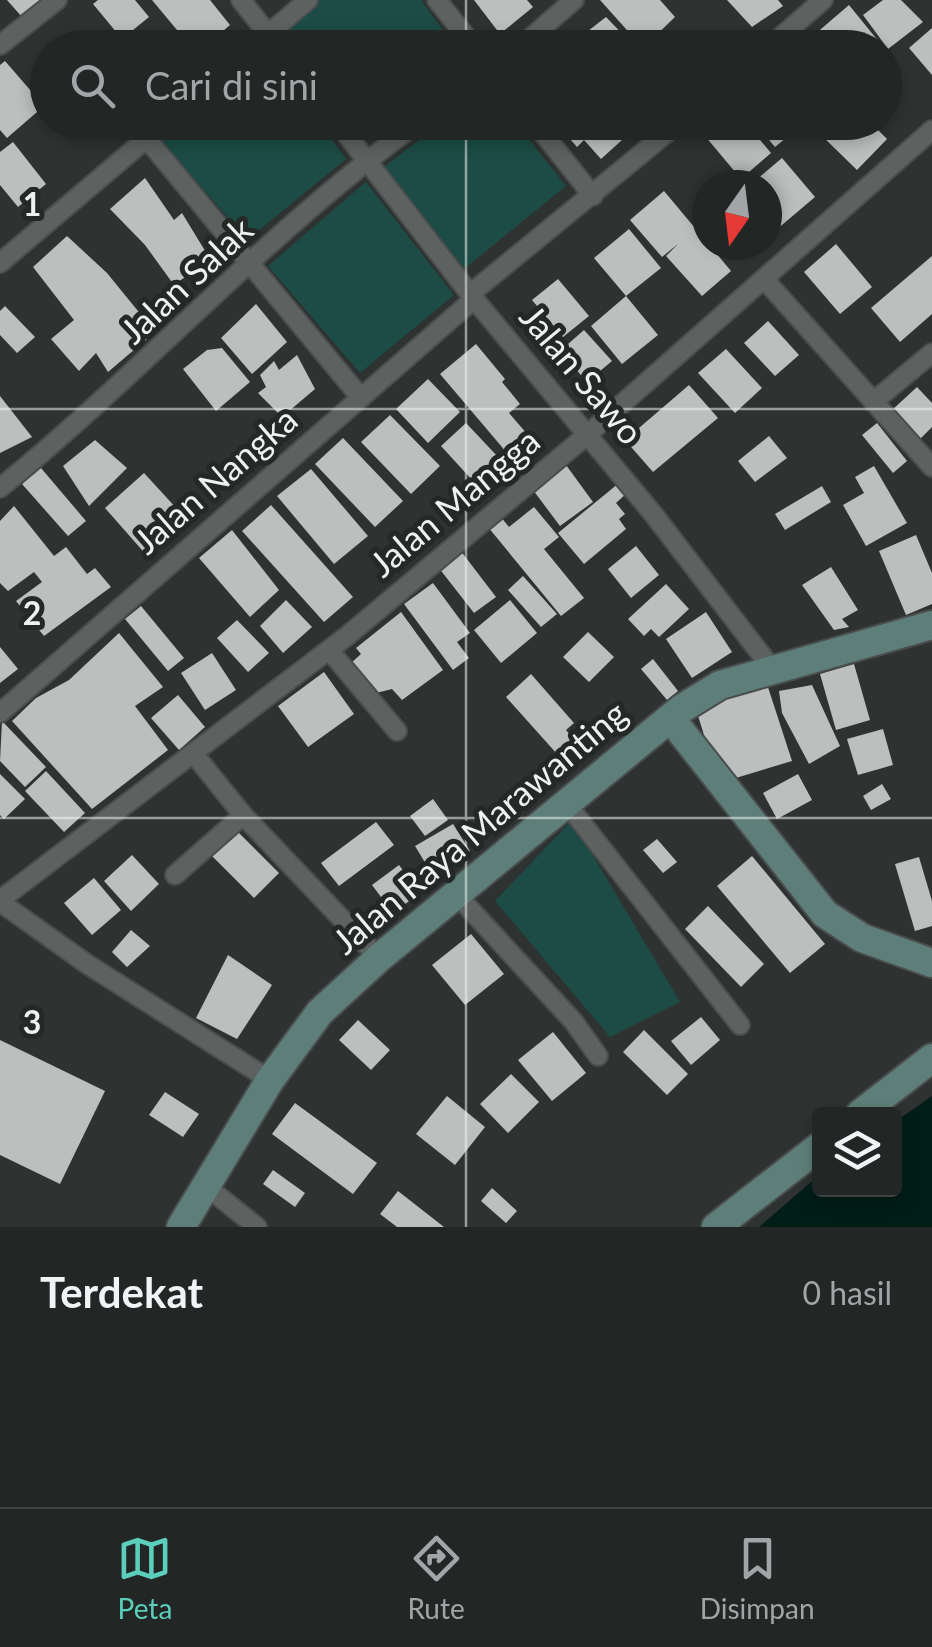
<!DOCTYPE html>
<html lang="id">
<style>
:root{--surface:#222625;--page:#2a2e2d;--text:#f1f3f6;--muted:#a2a5a7;--line:#3f4342;--accent:#5bcebc}
body{margin:0;font-family:Lato,sans-serif;background:var(--page);color:var(--text)}
.controls{position:absolute;right:30px;bottom:30px;display:grid;overflow:hidden;border-radius:10px;box-shadow:0 5px 15px #0003}
.controls button{width:90px;height:90px;display:grid;place-items:center;padding:0;border:0;border-bottom:2px solid var(--line);background:var(--surface);color:var(--text);font:50px sans-serif}
.compass{position:absolute;left:692px;top:170px;width:90px;height:90px;border-radius:50%;background:var(--surface);box-shadow:0 5px 15px #0003;rotate:194deg}
.list{margin:0;padding:0;list-style:none}
h2{display:flex;justify-content:space-between;align-items:center;height:130px;margin:0;padding:0 40px;font-size:42px}
h2 small{font-size:32px;font-weight:400;color:var(--muted)}
.icon{flex:none;width:55px;height:55px;fill:none;stroke:currentColor;stroke-width:2;stroke-linecap:round;stroke-linejoin:round}
.map{position:relative;flex:none;width:932px;height:1227px;overflow:hidden}
.search{position:absolute;background:var(--surface);box-shadow:0 5px 15px #0003;left:30px;right:30px;top:30px;height:110px;display:flex;align-items:center;gap:25px;box-sizing:border-box;padding:0 35px;border-radius:55px;color:var(--muted);font-size:38px}
.sheet{height:280px;background:var(--surface)}
nav{display:flex;justify-content:space-around;align-items:center;box-sizing:border-box;height:140px;border-top:2px solid var(--line);background:var(--surface);font-size:28px;color:var(--muted)}
nav a{display:grid;justify-items:center;gap:5px}
nav .on{color:var(--accent)}
.map>svg:first-child{display:block}
.green{fill:#1c4c45}
.water{fill:#001d18}
.building{fill:#bbc0bf}
.lines{fill:none;stroke-linecap:round;stroke-linejoin:round}
.street-casing{stroke:#4a4d4d;stroke-width:22}
.secondary-casing{stroke:#4a4d4d;stroke-width:32}
.street{stroke:#5d6160;stroke-width:18}
.secondary{stroke:#5e7f79;stroke-width:28}
.grid{fill:none;stroke:#eff2f1;stroke-width:2.5;stroke-opacity:0.55}
.labels{text-anchor:middle;stroke-width:10;stroke-linejoin:round;paint-order:stroke}
.street-label{font-size:35px;fill:#eff2f1;stroke:#242827}
.grid-label{font-size:32px;text-anchor:middle;font-weight:bold;fill:#eff2f1;stroke:#242827;stroke-width:10;stroke-linejoin:round;paint-order:stroke}
</style>
<div class="map">
<svg width="932" height="1227" viewBox="0 0 932 1227">
<rect width="100%" height="100%" fill="#2e3231"/>
<!-- green -->
<path class="green" d="M319 0H421L455 47H291L279 33Z
M442 122 516 123 566 186 464 269 384 167Z
M178 123H319L346 159 247 240 160 139Z
M366 182 454 295 360 373 268 266Z
M572 820 680 1002 610 1037 495 901Z"/>
<!-- water -->
<path class="water" d="M932 1096V1227H759L819 1175 820 1190H894L895 1122Z"/>
<!-- building -->
<path class="building" d="M7 0H40L22 17Z
M98 0H135L149 17 122 39 93 4Z
M152 0H210L230 25 203 48H192Z
M474 0H527L533 7 500 34Z
M600 0H660L675 17 643 48Z
M727 0H778L783 6 752 27Z
M883 0H901L923 22 888 49 863 15Z
M849 5 884 48H825L814 35Z
M606 17 636 48H599L588 31Z
M932 28V75L909 48Z
M5 61 44 106 7 138 0 130V65Z
M555 122H624L632 131 601 159 584 140 577 147Z
M708 122H745L771 153 741 179 700 130Z
M754 122H805L775 147Z
M825 122H870L887 139 857 170 817 131Z
M13 142 46 184 18 207 0 185V152Z
M782 158 815 197 776 230 767 220V185H750Z
M145 178 174 220 182 213 210 259 174 285 145 245 110 209Z
M664 191 731 271 702 296 666 256 678 244 662 257 630 220Z
M629 229 661 268 626 296 594 258Z
M67 236 107 273 155 332 108 372 96 353 79 371 51 339 74 320 33 267Z
M836 244 872 287 840 314 804 272Z
M932 256V314L900 342 871 308Z
M558 279 589 316 563 337 532 300Z
M626 296 658 335 622 364 591 326Z
M256 304 287 342 252 374 221 338Z
M5 306 35 337 17 353 0 335V311Z
M768 321 799 355 775 376 744 343Z
M584 330 612 361 587 382 560 351Z
M476 344 505 379 502 382 520 404 509 413 534 442 513 460 440 374Z
M222 348 250 382 216 411 183 369 207 350Z
M726 349 762 388 735 413 698 373Z
M297 355 315 389 282 417 258 393 266 387 260 375 274 361 279 370Z
M428 379 460 412 428 443 396 409Z
M689 385 718 418 653 472 625 440Z
M917 387 932 403V427L919 440 891 411Z
M0 396 32 437 0 453Z
M390 415 440 466 411 494 361 442Z
M466 423 499 458 473 481 441 446Z
M877 423 907 461 893 473 862 435Z
M769 436 787 458 755 482 738 461Z
M343 438 403 501 375 527 315 464Z
M95 440 127 468 89 506 63 466Z
M566 465 593 502 560 526 533 490Z
M874 466 907 523 866 546 843 505 864 493 855 477Z
M41 468 86 521 68 536 22 484Z
M311 469 368 536 334 564 277 496Z
M144 473 189 522 149 558 105 508Z
M619 483 627 493 616 503 625 514 619 519 626 529 584 564 558 533Z
M822 486 831 502 785 530 775 514Z
M271 505 353 597 324 622 242 531Z
M14 506 54 556 66 547 87 574 95 568 111 587 44 636 16 601 42 582 34 572 8 591 0 583V521Z
M534 507 559 537 544 549 584 598 561 616 488 527 500 516 509 527Z
M232 530 279 590 250 617 199 558Z
M916 535 932 573V604L906 615 879 551Z
M457 546 496 597 474 613 435 563Z
M636 546 659 575 631 598 608 569Z
M831 567 858 610 842 619 849 627 834 630 802 585Z
M523 576 557 614 541 627 508 590Z
M433 583 470 633 457 642 469 658 453 670 404 604Z
M666 584 689 609 659 637 651 629 644 636 628 619Z
M286 600 312 627 283 653 260 626Z
M510 600 537 633 501 663 474 630Z
M141 606 184 658 168 671 125 619Z
M401 612 443 670 402 700 392 689 372 694 350 664 361 654 356 648Z
M706 612 732 652 692 678 666 639Z
M237 620 269 653 248 672 217 638Z
M588 632 614 657 589 682 563 657Z
M119 633 163 687 135 706 168 750 92 809 12 721 36 698 69 680Z
M0 647 18 669 0 683Z
M212 653 236 690 205 710 181 673Z
M653 659 678 691 667 700 641 669Z
M854 664 870 720 836 730 820 674Z
M324 672 354 714 308 747 278 706Z
M531 674 574 723 566 730 582 749 566 764 506 697Z
M766 681 792 761 719 783 694 703Z
M812 685 840 746 809 764 782 713 779 691Z
M178 695 205 727 179 750 151 718Z
M2 721 46 767 25 787 0 761Z
M883 729 893 765 858 775 847 739Z
M46 771 85 813 64 832 25 791Z
M0 774 25 799 4 819 0 815Z
M798 774 812 800 777 819 763 793Z
M882 784 891 799 871 810 863 796Z
M433 799 448 820 425 836 410 816Z
M376 822 394 845 339 886 321 863Z
M453 824 470 851 432 874 415 846Z
M232 826 279 873 254 898 207 851Z
M657 839 677 862 663 873 643 850Z
M132 855 159 884 131 911 104 881Z
M752 856 825 944 790 973 717 886Z
M919 857 932 901V926L915 931 895 864Z
M399 865 420 893 393 913 372 885Z
M94 878 121 910 92 935 64 903Z
M708 906 764 964 741 987 685 929Z
M131 930 150 946 127 967 112 952Z
M471 934 504 974 465 1005 432 965Z
M228 955 272 985 237 1039 196 1018Z
M701 1017 720 1040 691 1065 671 1041Z
M358 1020 390 1050 371 1070 339 1040Z
M644 1030 688 1074 667 1095 623 1052Z
M553 1032 586 1073 552 1101 518 1060Z
M0 1040 105 1091 60 1184 0 1155Z
M511 1074 539 1102 508 1133 480 1104Z
M165 1092 199 1114 183 1137 149 1115Z
M447 1096 485 1127 455 1165 416 1134Z
M295 1103 377 1163 353 1194 272 1134Z
M273 1170 305 1193 295 1207 263 1184Z
M492 1188 517 1211 506 1223 481 1201Z
M398 1191 444 1227H397L380 1214Z"/>
<g class="lines">
<defs>
<path id="street" d="M241 0 279 48
M437 0 475 48
M0 45 57 0
M252 48 308 0
M519 48 574 0
M768 48 823 0
M337 122 470 294 654 515 773 670
M534 122 593 196
M147 139 361 398
M0 263 166 122
M765 280 932 467
M470 294 680 122
M873 402 932 353
M0 488C144 371 269 230 419 122
M329 650 397 731
M0 713 474 299
M193 753 243 815 379 958
M567 804 740 1025
M175 875 243 815
M456 894 574 1022 598 1056
M0 900 347 636 588 434 932 130
M0 902 87 964 270 1080
M207 1187 257 1227"/>
<path id="secondary" d="M671 719 825 914 862 938 932 963
M860 1114 932 1058
M181 1227 270 1080 320 1012 379 958 681 709 720 685 932 625
M716 1227 820 1146"/>
</defs>
<!-- street casing -->
<use href="#street" class="street-casing"/>
<!-- secondary casing -->
<use href="#secondary" class="secondary-casing"/>
<!-- street -->
<use href="#street" class="street"/>
<!-- secondary -->
<use href="#secondary" class="secondary"/>
</g>
<!-- grid -->
<path class="grid" d="M466 0V48M466 122V1227M0 409H932M0 818H932"/>
<g class="labels">
<!-- street labels -->
<g class="street-label">
<text transform="translate(187 281) rotate(-43)" y="12">Jalan Salak</text>
<text transform="translate(581 375) rotate(50)" y="12">Jalan Sawo</text>
<text transform="translate(216 481) rotate(-41)" y="12">Jalan Nangka</text>
<text transform="translate(455 503) rotate(-40)" y="12">Jalan Mangga</text>
<text transform="translate(480 828) rotate(-40)" y="12">Jalan Raya Marawanting</text>
</g>
</g>
<g class="grid-label">
<text x="32" y="216">1</text>
<text x="32" y="625">2</text>
<text x="32" y="1034">3</text>
</g>
</svg>
<div class="controls">
<button><svg class="icon" aria-label="layers" viewBox="0 0 24 24"><path d="M12 4l9 5-9 5-9-5zM3 14l9 5 9-5"/></svg></button>
</div>
<svg class="compass" viewBox="-18 -18 36 36"><path d="M0-13l5 13h-10z" fill="#e53935"/><path d="M0 13l5-13h-10z" fill="#a2a5a7"/></svg>
<div class="search"><svg class="icon" aria-label="search" viewBox="0 0 24 24"><circle cx="10" cy="10" r="6"/><path d="M15 15l6 6"/></svg>Cari di sini</div>
</div>
<section class="sheet">
<h2>Terdekat<small>0 hasil</small></h2>
<ul class="list">
</ul>
</section>
<nav>
<a class="on"><svg class="icon" aria-label="map" viewBox="0 0 24 24"><path d="M3 6l6-2 6 2 6-2v14l-6 2-6-2-6 2zM9 4v14M15 6v14"/></svg>Peta</a>
<a><svg class="icon" aria-label="directions" viewBox="0 0 24 24"><path d="M12 3l9 9-9 9-9-9zM9 14v-3h6M13 9l2 2-2 2"/></svg>Rute</a>
<a><svg class="icon" aria-label="saved" viewBox="0 0 24 24"><path d="M7 4h10v16l-5-4-5 4z"/></svg>Disimpan</a>
</nav>
